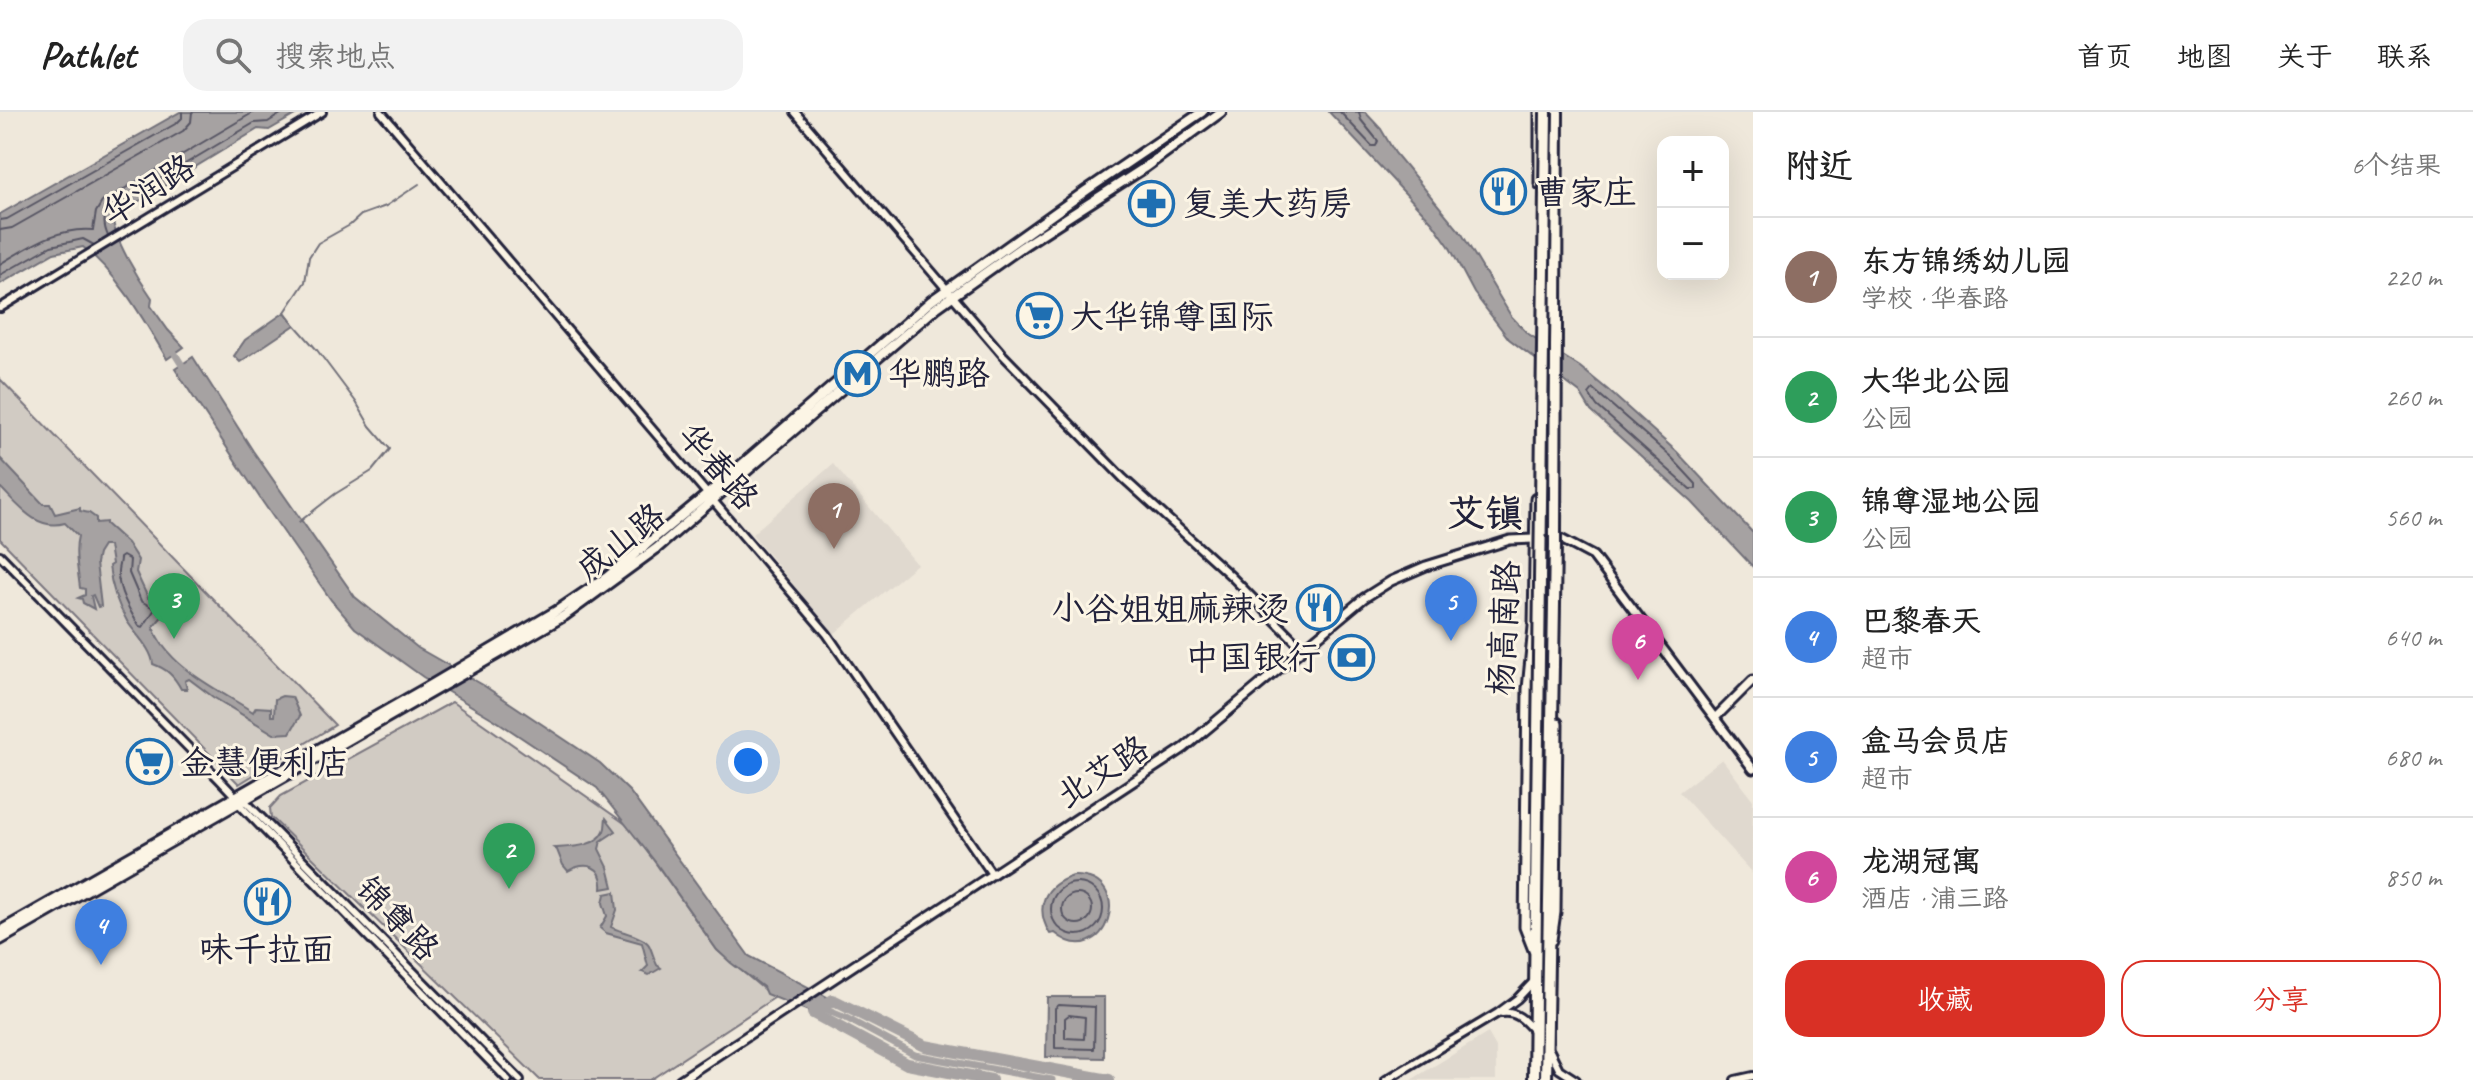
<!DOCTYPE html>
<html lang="zh">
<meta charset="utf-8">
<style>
:root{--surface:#fff;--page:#f2f2f2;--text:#222;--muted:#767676;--line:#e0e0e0;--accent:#d93025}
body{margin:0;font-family:Caveat,"LXGW WenKai TC",sans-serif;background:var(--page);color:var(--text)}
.controls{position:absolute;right:24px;top:24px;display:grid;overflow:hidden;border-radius:16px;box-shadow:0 8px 32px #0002}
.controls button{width:72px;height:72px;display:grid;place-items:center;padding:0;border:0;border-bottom:2px solid var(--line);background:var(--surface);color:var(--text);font:40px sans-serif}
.you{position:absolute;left:748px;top:650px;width:28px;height:28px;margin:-20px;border:6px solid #fff;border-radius:50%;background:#1a73e8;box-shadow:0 0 0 12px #1a73e833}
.badge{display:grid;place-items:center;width:52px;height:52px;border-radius:50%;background:var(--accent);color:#fff;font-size:26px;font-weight:700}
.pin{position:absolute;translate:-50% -66px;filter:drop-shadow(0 2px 4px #0008)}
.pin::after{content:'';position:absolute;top:42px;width:28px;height:24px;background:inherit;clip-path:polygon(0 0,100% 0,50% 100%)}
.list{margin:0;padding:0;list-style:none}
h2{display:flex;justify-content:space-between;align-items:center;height:104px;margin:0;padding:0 32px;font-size:34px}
h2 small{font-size:26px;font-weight:400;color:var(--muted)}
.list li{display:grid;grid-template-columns:52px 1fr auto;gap:24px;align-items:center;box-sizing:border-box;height:120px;padding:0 32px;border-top:2px solid var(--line)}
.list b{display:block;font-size:30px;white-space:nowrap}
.list p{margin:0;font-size:26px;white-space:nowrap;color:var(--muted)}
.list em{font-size:26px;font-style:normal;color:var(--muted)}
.actions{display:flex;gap:16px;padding:24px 32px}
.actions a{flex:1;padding:18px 0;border:2px solid var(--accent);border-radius:24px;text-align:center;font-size:28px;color:var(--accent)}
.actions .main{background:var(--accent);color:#fff}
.icon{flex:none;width:44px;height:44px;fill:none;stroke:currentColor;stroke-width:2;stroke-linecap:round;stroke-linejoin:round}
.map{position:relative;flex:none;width:1753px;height:968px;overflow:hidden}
header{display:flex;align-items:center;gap:48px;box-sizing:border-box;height:112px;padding:0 40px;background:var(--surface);border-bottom:2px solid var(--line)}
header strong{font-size:38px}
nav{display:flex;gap:44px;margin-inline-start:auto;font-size:28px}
.search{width:560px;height:72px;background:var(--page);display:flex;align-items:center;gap:20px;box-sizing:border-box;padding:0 28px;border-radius:24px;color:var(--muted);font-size:30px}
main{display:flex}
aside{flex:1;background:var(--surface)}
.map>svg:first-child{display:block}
.built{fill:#e0d9cf}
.green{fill:#d1cbc3;stroke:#7a767f;stroke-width:2}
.water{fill:#a6a2a2;stroke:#716f79;stroke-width:2}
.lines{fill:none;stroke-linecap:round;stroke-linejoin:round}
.shore{stroke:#575564;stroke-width:2}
.stream{stroke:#716f79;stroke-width:2}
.canal{stroke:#a6a2a2;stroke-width:7}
.river{stroke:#a6a2a2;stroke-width:12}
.minor-casing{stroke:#22223b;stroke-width:12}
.tertiary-casing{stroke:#22223b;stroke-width:13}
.secondary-casing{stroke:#22223b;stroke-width:14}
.primary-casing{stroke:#22223b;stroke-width:15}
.trunk-casing{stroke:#22223b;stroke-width:16}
.minor{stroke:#fcf5e5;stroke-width:6}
.tertiary{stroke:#fcf5e5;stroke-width:7}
.secondary{stroke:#fcf5e5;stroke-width:8}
.primary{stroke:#fcf5e5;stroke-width:9}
.trunk{stroke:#fcf5e5;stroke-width:10}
.trunk-bridge-casing{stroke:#22223b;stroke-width:16;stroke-linecap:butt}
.trunk-bridge{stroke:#fcf5e5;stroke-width:10}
.labels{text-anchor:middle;stroke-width:6;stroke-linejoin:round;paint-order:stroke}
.street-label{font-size:34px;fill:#22223b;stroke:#fcf5e5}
.poi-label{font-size:34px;fill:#22223b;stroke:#fcf5e5;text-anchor:start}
.quarter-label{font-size:38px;font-weight:bold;fill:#22223b;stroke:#fcf5e5}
</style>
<header>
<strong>Pathlet</strong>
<div class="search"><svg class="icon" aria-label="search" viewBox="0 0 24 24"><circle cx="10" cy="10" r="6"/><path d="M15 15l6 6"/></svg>搜索地点</div>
<nav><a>首页</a><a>地图</a><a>关于</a><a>联系</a></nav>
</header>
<main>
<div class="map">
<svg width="1753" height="968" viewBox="0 0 1753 968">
<rect width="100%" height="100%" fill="#efe8db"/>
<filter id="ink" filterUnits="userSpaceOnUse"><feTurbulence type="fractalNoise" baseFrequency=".0125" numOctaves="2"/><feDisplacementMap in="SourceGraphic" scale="16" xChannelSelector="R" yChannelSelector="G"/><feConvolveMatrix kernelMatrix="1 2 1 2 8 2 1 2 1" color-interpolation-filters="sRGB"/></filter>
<g filter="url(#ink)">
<!-- built -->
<path class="built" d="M833 352 917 452 834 522 752 422Z
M1722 647 1753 688 1752 761 1679 680Z
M1488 921 1496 935V968H1411Z"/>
<!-- green -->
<path class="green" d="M0 267 335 613 239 672 0 427Z
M452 590 630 715 717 838 774 886 650 968H540L271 705 270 696 281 684Z"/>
<!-- water -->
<path class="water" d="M180 0H300L269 18 258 17 113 105C112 125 140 169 152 186L151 194 168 218 184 235 167 247C144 208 119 163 83 135L54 141 0 172V102Z
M1329 0H1365L1381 17 1395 41 1462 122 1511 204 1527 221 1580 255 1608 278 1677 340 1753 421V455L1692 390 1591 299 1580 281 1509 227 1474 181 1449 134 1432 110Z
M285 200 295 213 240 250 234 244 245 228Z
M193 245 253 339 355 485 418 536 483 573 600 651 630 680 749 844 833 888 813 901 766 882 763 875 731 851 717 838 656 751 597 676 495 608 423 565 355 516 331 488 262 389 175 257Z
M0 346 43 392H50L55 402 80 396V399L89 401 96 406V411L106 410V412L127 431 138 448 136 460 148 486H158V481L161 482 167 493V499L153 515C168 556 218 577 253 600L256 595 271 596V604H274L275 587 282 584 292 585 300 604 290 621 274 622 213 585 189 567 185 569 187 577H181C174 564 167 557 153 552 152 537 135 522 127 509 117 492 111 473 109 454L112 452 109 434H103L98 442 96 451 101 494 98 495 93 483 91 484 94 497 83 491 82 487 78 486 85 483V477L80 476C78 459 74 439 78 424L65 411C36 419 19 394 0 375Z
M606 706 616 719 601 729 599 737 608 755 613 775 602 777C604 753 586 749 568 759L563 753 557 738 554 736C568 735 597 736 604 719 606 715 605 710 606 706Z
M1073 764C1139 762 1106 863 1055 821L1050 822C1034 795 1044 773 1073 764Z
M615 780 617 798 611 815C620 820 644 824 649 833 652 839 654 847 657 853L661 856 649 863 642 860 648 854 642 831 606 821 600 816 607 804 603 791 605 782Z
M1047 885H1104V946L1046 945Z"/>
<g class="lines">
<!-- shore -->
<path class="shore" d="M1340 0 1372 34H1376L1378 29 1361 8 1359 0
M0 108 7 107 177 11 182 6V0
M0 118 12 116 183 19 191 10 192 0
M108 124C104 115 102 105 109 97L254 11 268 10 284 0
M0 152C30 134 57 115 93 118L96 100 102 90 254 0
M0 163 51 134 83 127 94 133
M1593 277 1671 345 1696 372V377H1690L1597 294 1589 282Z
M123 444 130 448 129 461 141 489 155 497 143 515 139 514C130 499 117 477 118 459 118 455 120 451 120 446Z
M1051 797a26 26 0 1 1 52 0a26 26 0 1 1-52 0Z
M1062 797a15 15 0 1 1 30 0a15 15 0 1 1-30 0Z
M1059 893 1095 895 1094 937 1055 936V896Z
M1069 903 1085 905 1084 927 1065 926V906Z"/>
<!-- stream -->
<path class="stream" d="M291 208 285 200 305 170 309 145 318 131 350 113 361 103 386 94 419 72
M295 213 317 238 356 290 370 314 390 337 372 359 335 382 299 410"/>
<!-- canal -->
<path class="canal" d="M170 234 185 258
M812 892 848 907 915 943 1052 968"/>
<!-- river -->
<path class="river" d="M991 968 907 952 813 901 833 888 925 934 1109 968"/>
<defs>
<path id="minor" d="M381 0 827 522 992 762
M795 0 1003 243 1123 366 1231 464 1303 537
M0 196 322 0
M0 443 219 667 236 685 239 692 508 968
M243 687 520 968
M1502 901C1517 899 1525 909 1534 919
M1550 939 1559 957 1576 968
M1386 968 1498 901 1517 887 1535 868
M1735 968 1753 964"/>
<path id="tertiary" d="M1715 606 1753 568
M680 968 1184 636 1364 486 1391 469 1426 454 1510 428 1559 426 1593 444 1753 657"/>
<path id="secondary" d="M0 819 431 573 558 498 607 465 709 381 931 189 1087 78 1202 0
M0 828 564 504 657 436 937 195 1023 134 1144 56 1221 0"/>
<path id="primary" d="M1540 72V0
M1551 828 1555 800 1557 611
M1534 838 1525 815 1528 577 1534 515 1536 387"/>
<path id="trunk" d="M1555 420 1557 0
M1534 968 1537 701
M1546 968 1555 433"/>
</defs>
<!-- minor casing -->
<use href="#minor" class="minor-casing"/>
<!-- tertiary casing -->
<use href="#tertiary" class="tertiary-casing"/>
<!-- secondary casing -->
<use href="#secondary" class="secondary-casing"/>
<!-- primary casing -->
<use href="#primary" class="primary-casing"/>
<!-- trunk casing -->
<use href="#trunk" class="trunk-casing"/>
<!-- minor -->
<use href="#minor" class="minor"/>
<!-- tertiary -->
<use href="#tertiary" class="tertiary"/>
<!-- secondary -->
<use href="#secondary" class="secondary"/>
<!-- primary -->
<use href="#primary" class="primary"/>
<!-- trunk -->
<use href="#trunk" class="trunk"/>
<defs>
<path id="trunk-bridge" d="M1555 433V420
M1537 701 1546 0"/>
</defs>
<!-- trunk-bridge casing -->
<use href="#trunk-bridge" class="trunk-bridge-casing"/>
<!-- trunk-bridge -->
<use href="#trunk-bridge" class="trunk-bridge"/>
</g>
</g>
<!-- icons -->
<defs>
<symbol id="restaurant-ring" viewBox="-11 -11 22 22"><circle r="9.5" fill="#fcf5e5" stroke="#1f6fb2" stroke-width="1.5"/><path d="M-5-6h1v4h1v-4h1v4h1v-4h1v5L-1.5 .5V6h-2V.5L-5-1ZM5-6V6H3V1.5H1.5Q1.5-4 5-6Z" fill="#1f6fb2"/></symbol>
<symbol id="pharmacy-ring" viewBox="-11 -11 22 22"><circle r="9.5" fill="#fcf5e5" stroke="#1f6fb2" stroke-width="1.5"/><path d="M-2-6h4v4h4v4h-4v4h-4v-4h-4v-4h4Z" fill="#1f6fb2"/></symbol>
<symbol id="supermarket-ring" viewBox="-11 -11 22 22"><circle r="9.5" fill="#fcf5e5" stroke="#1f6fb2" stroke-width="1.5"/><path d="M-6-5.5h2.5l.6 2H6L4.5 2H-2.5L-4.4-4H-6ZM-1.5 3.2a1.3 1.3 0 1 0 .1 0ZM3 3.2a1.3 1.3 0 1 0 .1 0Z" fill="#1f6fb2"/></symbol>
<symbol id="metro-ring" viewBox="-11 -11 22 22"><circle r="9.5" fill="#fcf5e5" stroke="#1f6fb2" stroke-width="1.5"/><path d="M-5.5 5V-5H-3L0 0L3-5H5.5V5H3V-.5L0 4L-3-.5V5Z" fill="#1f6fb2"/></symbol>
<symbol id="bank-ring" viewBox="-11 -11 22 22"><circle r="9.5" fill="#fcf5e5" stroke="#1f6fb2" stroke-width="1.5"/><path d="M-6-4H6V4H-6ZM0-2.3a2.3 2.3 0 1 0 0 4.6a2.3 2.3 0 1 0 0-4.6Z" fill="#1f6fb2"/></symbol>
</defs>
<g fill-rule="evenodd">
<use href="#restaurant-ring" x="1478" y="54" width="51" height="51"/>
<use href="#pharmacy-ring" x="1126" y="66" width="51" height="51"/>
<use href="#supermarket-ring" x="1014" y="178" width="51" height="51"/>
<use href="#metro-ring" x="832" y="236" width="51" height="51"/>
<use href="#restaurant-ring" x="1294" y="470" width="51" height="51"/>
<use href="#bank-ring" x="1326" y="520" width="51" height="51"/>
<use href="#supermarket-ring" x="124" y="624" width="51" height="51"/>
<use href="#restaurant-ring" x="242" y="764" width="51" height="51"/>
</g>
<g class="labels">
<!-- street labels -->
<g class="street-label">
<text transform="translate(148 77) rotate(-32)" y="12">华润路</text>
<text transform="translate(719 354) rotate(49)" y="12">华春路</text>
<text transform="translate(620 429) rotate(-38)" y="12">成山路</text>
<text transform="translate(1503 516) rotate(-87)" y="12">杨高南路</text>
<text transform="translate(1102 659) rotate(-33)" y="12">北艾路</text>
<text transform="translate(398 806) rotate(46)" y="12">锦尊路</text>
</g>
<!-- poi labels -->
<g class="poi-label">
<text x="1535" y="92">曹家庄</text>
<text x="1183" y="103">复美大药房</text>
<text x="1070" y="216">大华锦尊国际</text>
<text x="888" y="273">华鹏路</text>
<text x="1289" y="508" text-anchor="end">小谷姐姐麻辣烫</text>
<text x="1321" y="557" text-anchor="end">中国银行</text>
<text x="180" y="662">金慧便利店</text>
<text x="267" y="849" text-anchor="middle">味千拉面</text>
</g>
<!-- quarter labels -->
<g class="quarter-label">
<text x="1485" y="414">艾镇</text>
</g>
</g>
</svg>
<div class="controls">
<button>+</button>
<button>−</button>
</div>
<div class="you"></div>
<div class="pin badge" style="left:834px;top:437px;background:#8d6e63">1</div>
<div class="pin badge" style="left:509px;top:777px;background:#2e9e5b">2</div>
<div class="pin badge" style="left:174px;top:527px;background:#2e9e5b">3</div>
<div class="pin badge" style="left:101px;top:853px;background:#3f7fe0">4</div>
<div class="pin badge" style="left:1451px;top:529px;background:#3f7fe0">5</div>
<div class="pin badge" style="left:1638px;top:568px;background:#d1479c">6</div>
</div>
<aside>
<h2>附近<small>6个结果</small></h2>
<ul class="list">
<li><span class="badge" style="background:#8d6e63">1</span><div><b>东方锦绣幼儿园</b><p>学校 · 华春路</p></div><em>220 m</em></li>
<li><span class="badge" style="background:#2e9e5b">2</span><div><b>大华北公园</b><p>公园</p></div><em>260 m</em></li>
<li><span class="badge" style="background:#2e9e5b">3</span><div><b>锦尊湿地公园</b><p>公园</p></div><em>560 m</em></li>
<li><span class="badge" style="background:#3f7fe0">4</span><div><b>巴黎春天</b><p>超市</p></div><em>640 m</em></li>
<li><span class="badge" style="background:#3f7fe0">5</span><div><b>盒马会员店</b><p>超市</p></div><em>680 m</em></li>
<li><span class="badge" style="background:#d1479c">6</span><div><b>龙湖冠寓</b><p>酒店 · 浦三路</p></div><em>850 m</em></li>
</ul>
<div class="actions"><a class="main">收藏</a><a>分享</a></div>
</aside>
</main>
